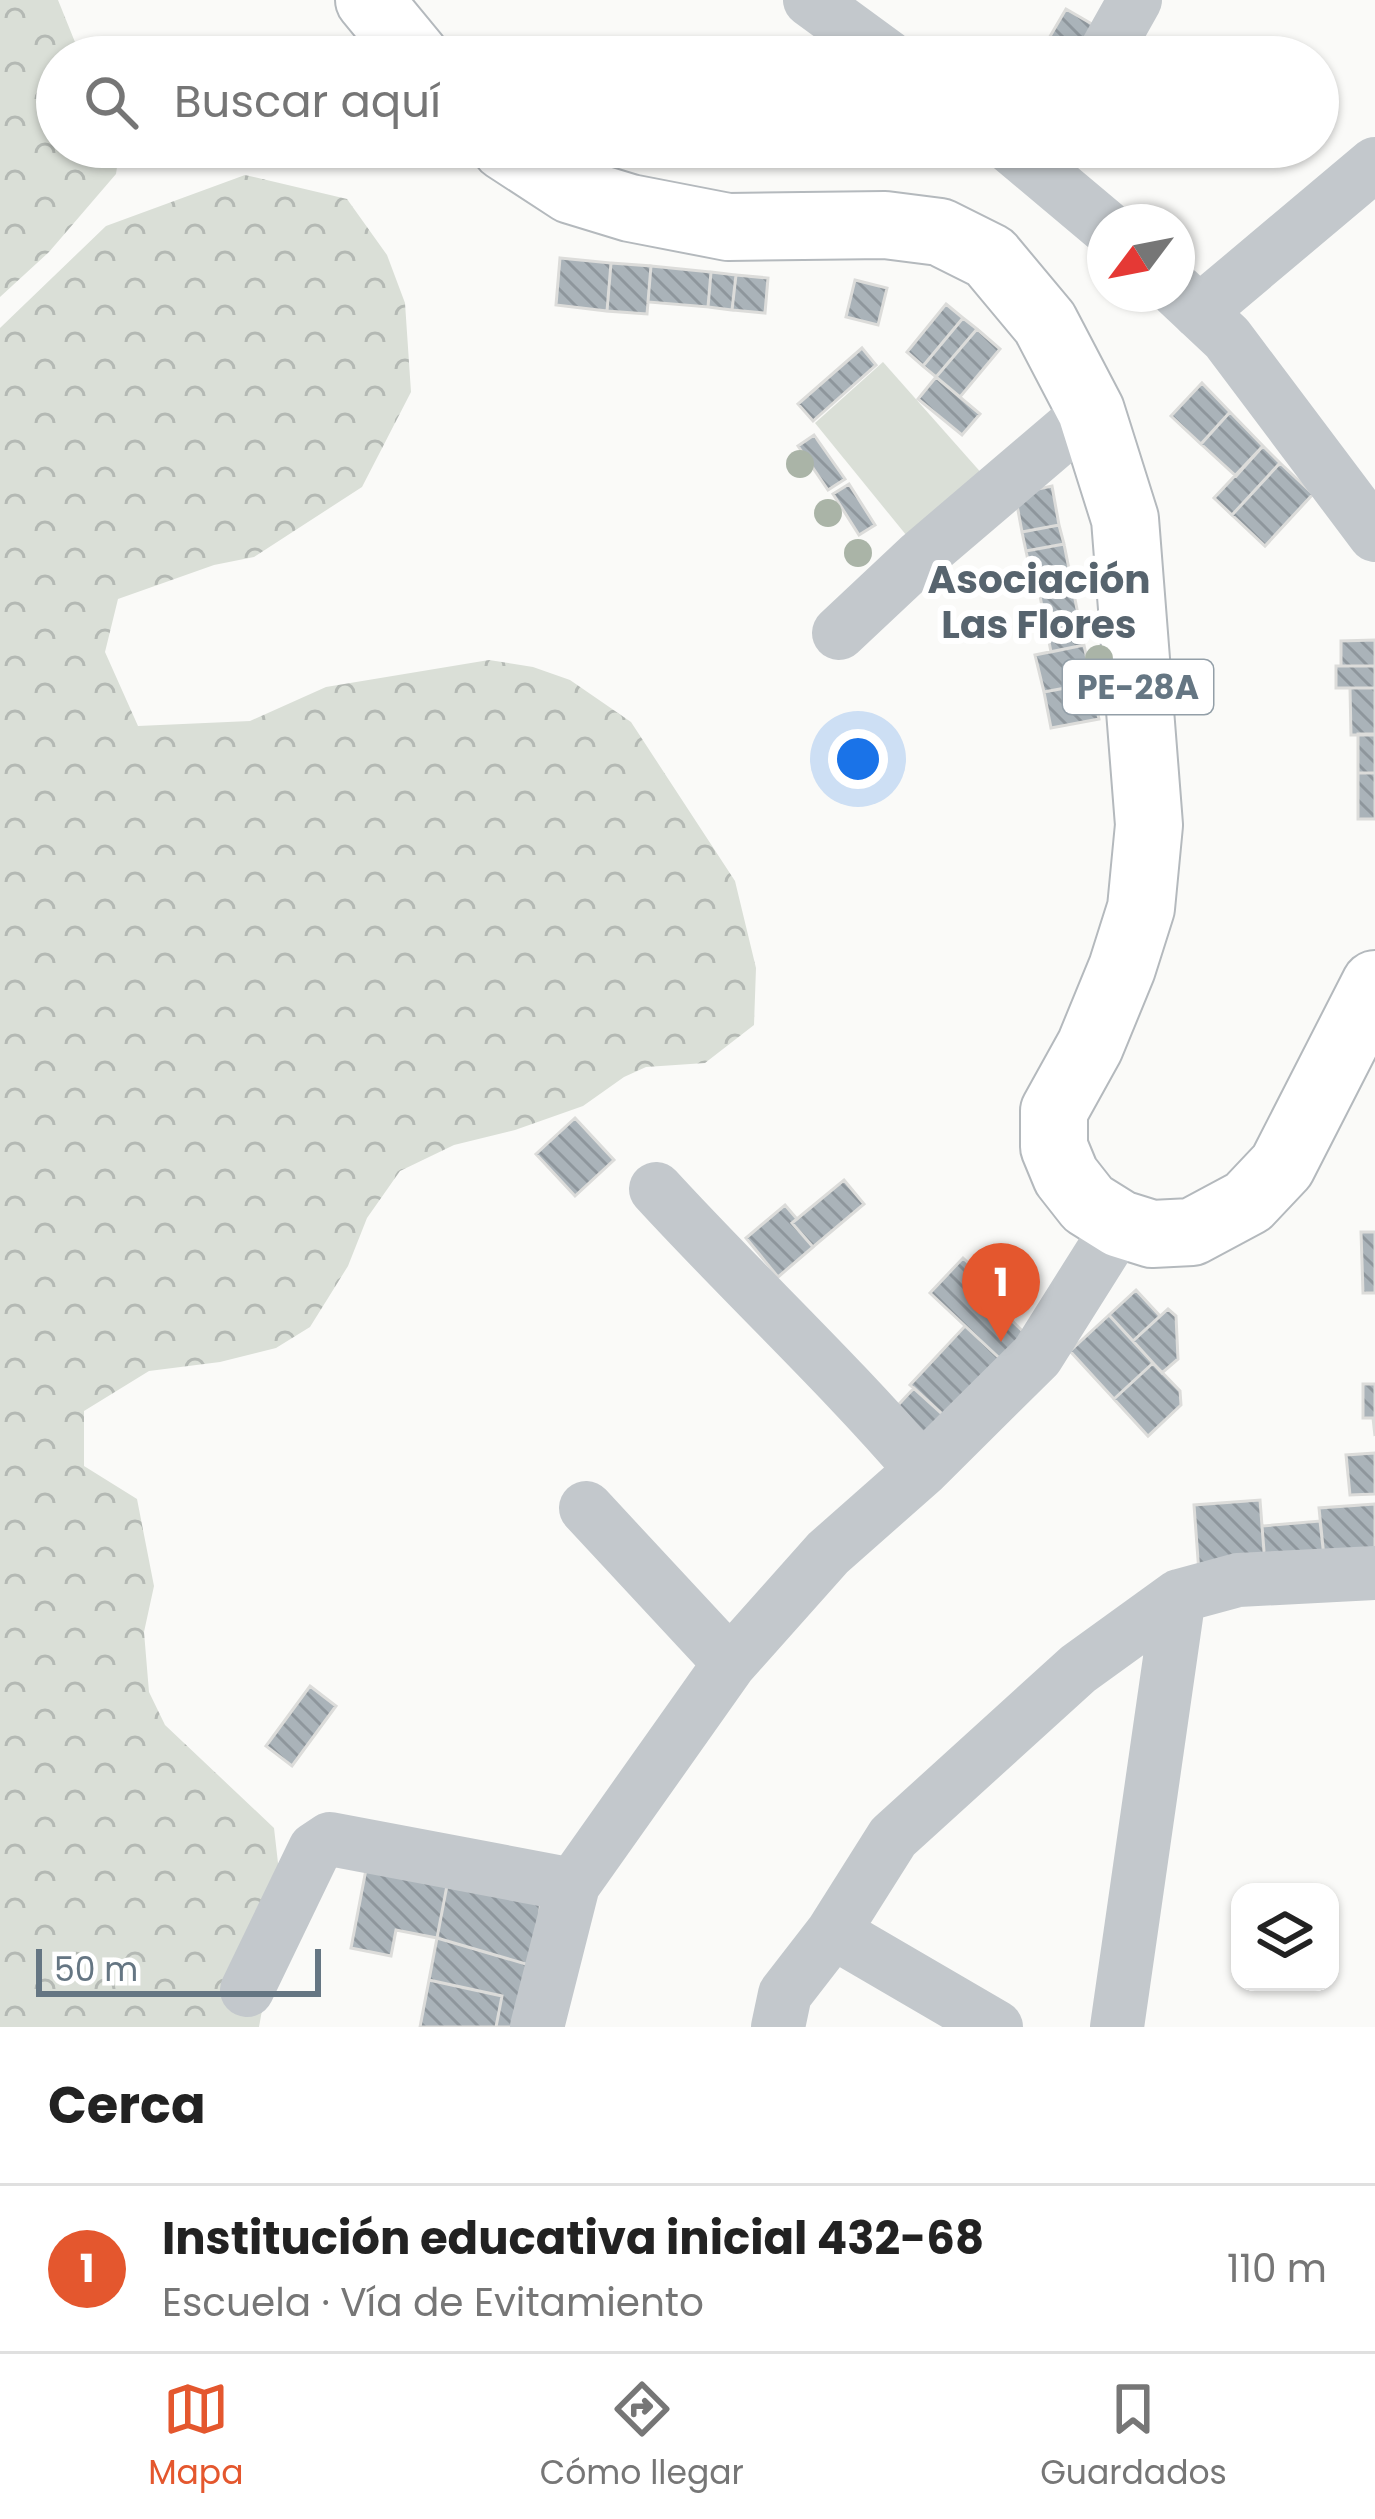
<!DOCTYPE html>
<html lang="es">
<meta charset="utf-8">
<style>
:root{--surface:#fff;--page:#f6f6f6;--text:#222;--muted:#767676;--line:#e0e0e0;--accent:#e4572e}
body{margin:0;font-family:Poppins,sans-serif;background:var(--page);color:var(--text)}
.controls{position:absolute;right:36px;bottom:36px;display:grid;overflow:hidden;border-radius:24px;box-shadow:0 3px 9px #0004}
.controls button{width:108px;height:108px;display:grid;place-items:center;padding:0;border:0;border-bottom:3px solid var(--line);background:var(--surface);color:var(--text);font:60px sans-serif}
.compass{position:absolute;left:1087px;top:204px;width:108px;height:108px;border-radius:50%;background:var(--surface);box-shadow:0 3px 9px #0004;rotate:238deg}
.scale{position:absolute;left:36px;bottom:30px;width:285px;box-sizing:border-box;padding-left:12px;border:6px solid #657683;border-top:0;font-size:33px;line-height:42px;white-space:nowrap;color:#657683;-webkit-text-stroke:9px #fff;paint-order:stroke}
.you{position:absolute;left:858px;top:759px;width:42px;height:42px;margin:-30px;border:9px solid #fff;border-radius:50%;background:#1a73e8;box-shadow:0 0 0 18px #1a73e833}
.badge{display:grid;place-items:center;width:78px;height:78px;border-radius:50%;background:var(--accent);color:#fff;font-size:39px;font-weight:700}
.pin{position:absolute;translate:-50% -99px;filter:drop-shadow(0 3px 6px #0008)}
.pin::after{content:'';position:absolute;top:63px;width:42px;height:36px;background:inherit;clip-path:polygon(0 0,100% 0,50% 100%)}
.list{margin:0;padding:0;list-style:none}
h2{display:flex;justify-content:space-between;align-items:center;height:156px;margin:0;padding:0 48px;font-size:51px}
h2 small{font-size:39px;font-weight:400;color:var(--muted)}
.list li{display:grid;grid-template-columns:78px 1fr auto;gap:36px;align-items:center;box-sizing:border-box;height:168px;padding:0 48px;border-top:3px solid var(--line)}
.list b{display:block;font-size:45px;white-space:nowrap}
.list p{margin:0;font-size:39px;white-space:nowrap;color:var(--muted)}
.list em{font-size:39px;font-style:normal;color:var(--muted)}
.icon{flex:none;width:66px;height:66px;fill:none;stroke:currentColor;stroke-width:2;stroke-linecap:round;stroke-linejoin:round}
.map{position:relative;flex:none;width:1375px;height:2027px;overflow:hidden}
.search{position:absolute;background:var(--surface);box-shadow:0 3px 9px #0004;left:36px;right:36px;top:36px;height:132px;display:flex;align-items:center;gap:30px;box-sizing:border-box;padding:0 42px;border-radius:66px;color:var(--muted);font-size:45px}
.sheet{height:324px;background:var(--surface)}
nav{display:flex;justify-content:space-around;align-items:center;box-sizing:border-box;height:168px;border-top:3px solid var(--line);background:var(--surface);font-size:33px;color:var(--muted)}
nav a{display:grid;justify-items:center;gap:6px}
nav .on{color:var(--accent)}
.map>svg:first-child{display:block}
.green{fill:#dadfd7}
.forest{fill:url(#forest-crowns)}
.building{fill:url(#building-back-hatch);stroke:#dcdcda;stroke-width:3}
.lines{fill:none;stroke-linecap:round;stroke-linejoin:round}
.highway-casing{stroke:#b4b9bd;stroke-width:70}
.minor{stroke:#c3c8cc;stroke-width:54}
.highway{stroke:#fff;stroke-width:66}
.tree{fill:#aab4a7}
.labels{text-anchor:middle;stroke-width:12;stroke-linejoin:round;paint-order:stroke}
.shield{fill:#fff;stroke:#939fa8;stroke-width:3}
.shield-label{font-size:33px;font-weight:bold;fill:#657683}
.neighbourhood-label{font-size:39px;font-weight:bold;fill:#57646e;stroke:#fff}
</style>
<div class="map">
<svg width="1375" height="2027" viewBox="0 0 1375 2027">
<defs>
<pattern id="forest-crowns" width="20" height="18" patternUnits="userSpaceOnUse" patternTransform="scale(3)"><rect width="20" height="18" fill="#dadfd7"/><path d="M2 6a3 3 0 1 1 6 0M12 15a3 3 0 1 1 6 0" fill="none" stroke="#b4b9b4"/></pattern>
<pattern id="building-back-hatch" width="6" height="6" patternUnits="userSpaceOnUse" patternTransform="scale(3)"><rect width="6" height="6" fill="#aab3b9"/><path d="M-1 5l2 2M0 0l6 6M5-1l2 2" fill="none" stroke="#8e969c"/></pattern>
</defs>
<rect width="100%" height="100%" fill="#fafaf8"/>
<!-- green -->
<path class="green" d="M883 362 984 476 911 541 815 423Z"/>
<!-- forest -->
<path class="forest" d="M0 0H58L81 57H57V147H120L116 174 49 252 0 297Z
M245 175 347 199 387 255 405 303 411 392 362 487 254 557 214 565 118 599 105 652 138 726 250 721 326 687 489 660 533 667 570 680 631 722 735 881 756 968 754 1025 705 1063 646 1067 624 1077 583 1106 515 1130 454 1145 400 1171 367 1218 348 1266 310 1327 276 1348 220 1362 149 1371 84 1411V1466L137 1499 154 1586 144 1632 149 1692 165 1725 274 1828 282 1898 259 2027H0V328L106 226Z"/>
<!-- building -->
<path class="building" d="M1066 9 1104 31 1089 57H1038Z
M560 258 611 263 607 311 556 305Z
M611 263 651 266 647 314 607 311Z
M651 266 711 272 708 307 648 302Z
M711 272 736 275 732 310 708 307Z
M736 275 768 278 765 313 732 310Z
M855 280 887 288 878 325 846 317Z
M946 304 963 318 923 366 907 352Z
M963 318 977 329 936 377 923 366Z
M977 329 1000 349 960 397 936 377Z
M862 348 876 365 813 421 798 404Z
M936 377 980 414 962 435 918 399Z
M1202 383 1230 412 1201 444 1171 416Z
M1230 412 1263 446 1236 476 1201 444Z
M814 435 845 479 828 490 798 446Z
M1263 446 1280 463 1232 515 1214 498Z
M1280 463 1313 494 1265 546 1232 515Z
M849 484 875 525 859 535 833 494Z
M1052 486 1059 525 1022 532 1015 494Z
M1059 525 1064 544 1026 551 1022 532Z
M1064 544 1073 589 1036 597 1026 551Z
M1073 589 1084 645 1051 652 1040 596Z
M1375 640V666H1341V641Z
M1084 645 1092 683 1044 692 1035 655Z
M1336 666H1375V688H1336Z
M1092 683 1099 719 1051 728 1044 692Z
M1350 688H1375V735H1351Z
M1358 734H1375V773H1358Z
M1358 773H1375V819H1358Z
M575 1118 614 1160 575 1196 536 1154Z
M844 1180 864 1204 813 1247 792 1223Z
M785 1205 797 1219 792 1223 813 1247 778 1277 746 1238Z
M1361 1232H1375V1293H1363Z
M963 1258 1007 1299 1005 1301 1015 1310 1008 1317 1036 1344 1010 1368 930 1293Z
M1136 1290 1160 1316 1133 1341 1109 1315Z
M1168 1309 1176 1316 1178 1359 1162 1373 1133 1341Z
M1109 1315 1153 1363 1114 1399 1070 1351Z
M965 1326 1010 1368 952 1423 910 1385Z
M1153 1363 1180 1391 1181 1405 1148 1436 1114 1399Z
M1363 1384H1375V1436L1373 1418H1363Z
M914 1388 952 1423 922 1452 886 1418Z
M1375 1453V1494L1350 1495 1346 1455Z
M1260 1500 1265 1564 1199 1573 1194 1505Z
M1375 1504V1550L1324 1557 1319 1508Z
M1320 1521 1324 1557 1265 1564 1262 1526Z
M310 1686 336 1706 292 1766 266 1746Z
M368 1859 449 1875 437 1938 396 1930 391 1956 351 1948Z
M449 1875 541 1896 536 1967 437 1938Z
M437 1938 536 1967 523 2027H496L502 1996 429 1980Z
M429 1980 502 1996 496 2027H420Z"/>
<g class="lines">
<defs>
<path id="highway" d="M369 0 416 57
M505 147 571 190 630 208 728 227 885 225 940 232 990 257 1045 323 1091 411 1125 519 1149 825 1141 908 1122 968 1090 1046 1054 1111V1147L1066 1176 1088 1204 1120 1224 1152 1234 1192 1232 1248 1202 1282 1166 1375 984"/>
</defs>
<!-- highway casing -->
<use href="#highway" class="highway-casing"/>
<!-- minor -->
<path class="minor" d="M810 0 888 57
M1103 57 1135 0
M1011 147 1105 226
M1177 291 1227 338 1375 535
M1199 312 1375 164
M839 633 921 556 1091 411
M656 1189C743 1284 838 1372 922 1470
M586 1508 730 1663
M833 1932 996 2027
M247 1990 315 1849 330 1839 573 1885
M537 2027 573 1885 730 1663 828 1553 922 1470 1037 1356 1120 1224
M778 2027 785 1994 833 1932 893 1837 1078 1669 1179 1596 1238 1580 1375 1573
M1117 2027 1179 1596"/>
<!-- highway -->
<use href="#highway" class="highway"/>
</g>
<!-- trees -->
<g class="tree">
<circle cx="800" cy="464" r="14"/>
<circle cx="828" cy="513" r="14"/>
<circle cx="858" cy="553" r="14"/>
<circle cx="1099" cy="659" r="14"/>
</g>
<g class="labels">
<!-- shield labels -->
<rect class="shield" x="1063" y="660" width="150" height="54" rx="9"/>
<g class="shield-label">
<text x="1138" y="699">PE-28A</text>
</g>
<!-- neighbourhood labels -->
<g class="neighbourhood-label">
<text x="1039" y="593">Asociación<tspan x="1039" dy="45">Las Flores</tspan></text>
</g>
</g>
</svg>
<div class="controls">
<button><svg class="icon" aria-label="layers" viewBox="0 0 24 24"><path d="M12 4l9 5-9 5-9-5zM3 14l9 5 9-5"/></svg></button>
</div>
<svg class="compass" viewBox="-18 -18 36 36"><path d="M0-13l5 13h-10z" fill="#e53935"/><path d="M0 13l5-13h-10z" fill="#767676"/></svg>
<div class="scale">50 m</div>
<div class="you"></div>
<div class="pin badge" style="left:1001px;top:1342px">1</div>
<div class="search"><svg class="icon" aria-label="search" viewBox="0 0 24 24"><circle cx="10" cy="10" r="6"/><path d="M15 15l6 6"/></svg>Buscar aquí</div>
</div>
<section class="sheet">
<h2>Cerca<small></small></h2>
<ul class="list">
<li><span class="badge">1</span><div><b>Institución educativa inicial 432-68</b><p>Escuela · Vía de Evitamiento</p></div><em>110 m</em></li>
</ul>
</section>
<nav>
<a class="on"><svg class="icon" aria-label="map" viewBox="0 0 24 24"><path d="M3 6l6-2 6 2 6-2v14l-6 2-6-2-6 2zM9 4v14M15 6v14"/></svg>Mapa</a>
<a><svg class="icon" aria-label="directions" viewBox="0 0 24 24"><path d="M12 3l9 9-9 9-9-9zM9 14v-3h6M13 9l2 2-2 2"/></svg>Cómo llegar</a>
<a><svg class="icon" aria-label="saved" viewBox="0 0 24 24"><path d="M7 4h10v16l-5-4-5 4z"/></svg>Guardados</a>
</nav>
